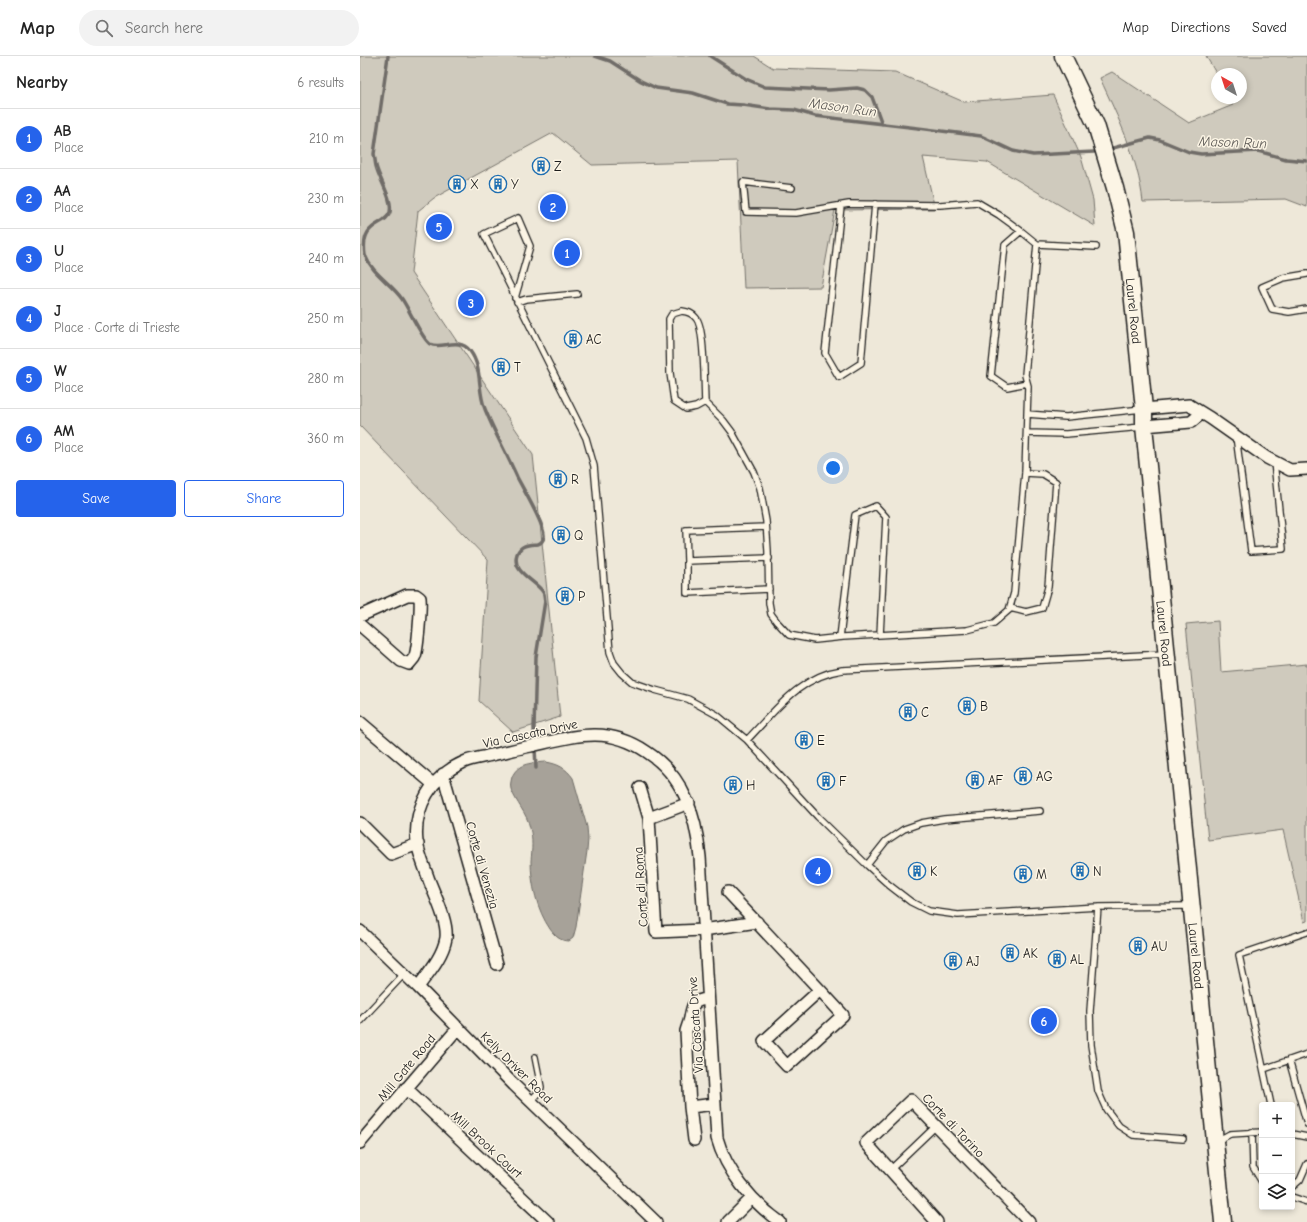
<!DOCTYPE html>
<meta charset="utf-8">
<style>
:root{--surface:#fff;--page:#f2f2f2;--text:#222;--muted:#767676;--line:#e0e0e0;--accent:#2563eb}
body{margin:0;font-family:"Comic Neue",sans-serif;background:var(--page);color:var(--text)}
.controls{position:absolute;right:12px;bottom:12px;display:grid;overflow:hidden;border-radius:4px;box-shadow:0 2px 6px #0003}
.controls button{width:36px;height:36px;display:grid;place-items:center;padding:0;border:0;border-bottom:1px solid var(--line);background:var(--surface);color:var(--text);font:20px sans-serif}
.compass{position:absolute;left:851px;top:12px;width:36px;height:36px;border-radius:50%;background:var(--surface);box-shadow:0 2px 6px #0003;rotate:321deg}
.you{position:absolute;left:473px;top:412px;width:14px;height:14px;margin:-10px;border:3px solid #fff;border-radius:50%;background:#1a73e8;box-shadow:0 0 0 6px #1a73e833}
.badge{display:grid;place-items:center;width:26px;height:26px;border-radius:50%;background:var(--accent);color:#fff;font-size:13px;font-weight:700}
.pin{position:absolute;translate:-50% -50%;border:2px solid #fff;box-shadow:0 1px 4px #0006}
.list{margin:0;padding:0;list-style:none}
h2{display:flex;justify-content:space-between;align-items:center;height:52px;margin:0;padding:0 16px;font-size:17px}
h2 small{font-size:13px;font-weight:400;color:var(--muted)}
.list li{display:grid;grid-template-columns:26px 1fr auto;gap:12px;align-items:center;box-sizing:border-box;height:60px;padding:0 16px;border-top:1px solid var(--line)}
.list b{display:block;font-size:15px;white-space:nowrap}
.list p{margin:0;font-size:13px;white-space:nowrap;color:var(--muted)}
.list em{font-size:13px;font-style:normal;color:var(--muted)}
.actions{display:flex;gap:8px;padding:12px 16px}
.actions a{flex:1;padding:9px 0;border:1px solid var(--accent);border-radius:4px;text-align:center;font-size:14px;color:var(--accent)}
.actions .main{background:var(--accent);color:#fff}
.icon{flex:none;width:22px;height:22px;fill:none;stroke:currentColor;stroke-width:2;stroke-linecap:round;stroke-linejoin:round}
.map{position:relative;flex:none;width:947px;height:1166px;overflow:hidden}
header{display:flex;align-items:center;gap:24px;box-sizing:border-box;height:56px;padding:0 20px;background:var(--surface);border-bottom:1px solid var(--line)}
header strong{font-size:19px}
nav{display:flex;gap:22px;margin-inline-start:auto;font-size:14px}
.search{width:280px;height:36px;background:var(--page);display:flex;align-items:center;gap:10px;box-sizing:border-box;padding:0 14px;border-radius:22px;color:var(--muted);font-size:15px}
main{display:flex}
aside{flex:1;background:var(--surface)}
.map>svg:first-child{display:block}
.green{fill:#cfcabd;stroke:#76736c}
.water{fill:#a7a299;stroke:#6f6c67}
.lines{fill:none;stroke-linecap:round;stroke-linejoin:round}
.stream{stroke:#6f6c67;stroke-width:3.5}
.service-casing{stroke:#1c1c1c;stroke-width:8}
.minor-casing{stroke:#1c1c1c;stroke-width:14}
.secondary-casing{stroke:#1c1c1c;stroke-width:19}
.service{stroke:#fcf5e5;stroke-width:5.5}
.minor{stroke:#fcf5e5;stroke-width:11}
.secondary{stroke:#fcf5e5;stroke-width:16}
.labels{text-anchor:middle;stroke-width:3;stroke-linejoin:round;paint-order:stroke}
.poi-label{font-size:13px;fill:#1c1c1c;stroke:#fcf5e5;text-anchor:start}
.street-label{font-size:13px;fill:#1c1c1c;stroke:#fcf5e5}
.water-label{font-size:14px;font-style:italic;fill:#5b5854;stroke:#fcf5e5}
</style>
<header>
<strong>Map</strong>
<div class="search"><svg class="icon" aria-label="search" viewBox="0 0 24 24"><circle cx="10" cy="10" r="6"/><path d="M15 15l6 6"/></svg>Search here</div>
<nav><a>Map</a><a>Directions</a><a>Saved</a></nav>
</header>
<main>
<aside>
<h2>Nearby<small>6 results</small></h2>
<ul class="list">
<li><span class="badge">1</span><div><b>AB</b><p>Place</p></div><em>210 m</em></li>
<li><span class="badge">2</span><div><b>AA</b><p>Place</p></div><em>230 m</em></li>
<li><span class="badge">3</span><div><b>U</b><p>Place</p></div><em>240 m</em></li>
<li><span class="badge">4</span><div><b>J</b><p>Place · Corte di Trieste</p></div><em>250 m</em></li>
<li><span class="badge">5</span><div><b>W</b><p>Place</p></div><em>280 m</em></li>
<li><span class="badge">6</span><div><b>AM</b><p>Place</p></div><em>360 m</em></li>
</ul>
<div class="actions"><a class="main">Save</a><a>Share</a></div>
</aside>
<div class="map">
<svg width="947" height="1166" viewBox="0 0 947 1166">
<rect width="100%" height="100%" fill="#eee8d9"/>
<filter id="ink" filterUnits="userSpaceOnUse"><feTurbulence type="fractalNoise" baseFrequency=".025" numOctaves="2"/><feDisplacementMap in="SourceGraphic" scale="8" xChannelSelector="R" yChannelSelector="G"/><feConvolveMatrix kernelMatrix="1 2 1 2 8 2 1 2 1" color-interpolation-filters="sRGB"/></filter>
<g filter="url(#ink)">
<!-- green -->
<path class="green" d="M0 0H394L413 12 535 16 604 46 693 39 721 101 733 144 735 170 627 106 563 101 575 153 475 154 461 231 384 232 378 105 232 109 193 77 74 142 58 155 51 217 173 399 200 661 153 676 119 645 128 504 0 370Z
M846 0H947V151L926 143 783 146C778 101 758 62 740 22L752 16 829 67 873 49 870 42H881V18L857 19Z
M858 565 861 616 947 608V865L944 866 923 774 848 784 826 568Z"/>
<!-- water -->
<path class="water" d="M186 706C198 708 206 712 213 722L227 771 228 783 227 795 216 871 213 882 209 885C200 885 195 880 190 873 177 854 171 828 171 805 172 794 173 783 170 772 167 757 156 747 151 733 150 729 151 725 152 721 158 706 173 707 186 706Z"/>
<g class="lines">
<!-- stream -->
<path class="stream" d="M28 0 14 98C15 102 15 106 16 110 19 123 33 143 30 156 26 171 0 164 5 199 12 218 31 227 42 243 49 253 62 283 70 288 81 294 99 280 110 295 123 312 117 334 125 353 134 376 147 398 157 421 163 433 186 471 184 481 183 485 181 487 178 488 170 489 161 488 157 498 151 516 175 524 183 536 185 539 184 542 185 545L176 601 174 672 176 712
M235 0 250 5 281 25 296 32 333 37 367 48 383 49 410 53 434 54 455 60 558 72 621 80 653 95 673 99 734 96
M350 0 386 23 405 31 469 34 497 32 505 34 512 41 522 68
M753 92 790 82 800 84 829 96 841 98 898 95 926 103 947 105"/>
<defs>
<path id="service" d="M432 132 383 126 386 156 436 157 489 148 580 149 617 146 639 159 661 175
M481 150 465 297 479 321 501 307 515 148
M677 188 736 191
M947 218 923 222 902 231 912 253 929 256 947 253
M155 242 170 190 158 162 124 178 226 382 234 410 250 596 254 607 262 617 272 626 295 634 328 643 357 659 387 684 458 761 507 809 529 829 551 846 569 855 598 859 738 851 829 850
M157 246 166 243 217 238
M322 255C328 256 332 257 336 262 345 271 344 330 345 346L336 351 326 353 314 345 310 317 309 263 312 258Z
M345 346 363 364 372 376 394 416 400 432 406 465 408 495 409 547 411 558 417 566 429 579 455 584 483 581 607 574 634 567 649 554 654 537 665 417 668 330 665 319 677 188 661 175 645 189 631 320 647 331 667 327
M667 358 706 361 782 353
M667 377 706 378 782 371
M876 380 891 495 923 493 914 406
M406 471 326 474 327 505 409 502
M327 505V537L409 533
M650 552 666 556 682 552 688 531 696 426 683 418 665 417
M480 581 495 459 516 450 526 461 520 579
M387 684C415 655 440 620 482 614L805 598
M507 809 526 785 544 773 561 767 584 763 680 755
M738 851 730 955 731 989 738 1035 746 1053 759 1070 773 1079 823 1083
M0 965 44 918
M929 1004 947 1068
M904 1013 947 998
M170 1045 180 1035 181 1031 175 1001
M911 1049 879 899 947 876
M892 1076 893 1111 902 1126
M932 1078 947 1081
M857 1085 870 1078 902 1076
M530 1114 576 1070
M932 1131 940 1124 947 1108
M932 1141 947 1146"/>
<path id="minor" d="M784 353 829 349 850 362 907 402 930 414 947 413
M784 370 831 366 842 357
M0 560 47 539H56L60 542C61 552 58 591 55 600 54 603 51 605 49 608L41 605 0 569
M0 666 73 728
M83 718 137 908
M280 732 289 762 296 876 343 874 397 866
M289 762 329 747
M0 767 31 798 58 788
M368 836 460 934
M0 875 58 931 154 1029 296 1166
M58 931C69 916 83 900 86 882 88 865 75 840 69 824 65 812 59 799 57 786 53 751 72 720 104 706 111 703 119 702 127 700 142 697 156 693 171 690 215 680 247 669 287 696 324 720 336 760 340 801L357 1082C366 1115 392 1146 420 1166
M460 934 483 959 427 1010 404 985Z
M348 943C333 944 332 949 330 962 329 967 327 971 326 975L330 1051 355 1048
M46 1032 188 1166
M330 1051 334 1084
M0 1087 98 972
M368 1166 392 1142
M577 1166 506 1087 551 1044 669 1166"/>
<g id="secondary">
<path id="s1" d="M703 0 736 69 755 132 766 176 784 353V370L863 1166"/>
</g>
</defs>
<!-- service casing -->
<use href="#service" class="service-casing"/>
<!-- minor casing -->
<use href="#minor" class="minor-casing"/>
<!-- secondary casing -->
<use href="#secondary" class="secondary-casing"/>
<!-- service -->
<use href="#service" class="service"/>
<!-- minor -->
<use href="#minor" class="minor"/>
<!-- secondary -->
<use href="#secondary" class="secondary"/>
</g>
</g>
<!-- icons -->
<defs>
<symbol id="building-ring" viewBox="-11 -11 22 22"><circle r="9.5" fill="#fcf5e5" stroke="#1f6fb2" stroke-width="1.5"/><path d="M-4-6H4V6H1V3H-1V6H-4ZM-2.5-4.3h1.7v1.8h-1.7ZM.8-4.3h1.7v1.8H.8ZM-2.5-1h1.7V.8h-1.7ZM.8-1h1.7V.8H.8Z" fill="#1f6fb2"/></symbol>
</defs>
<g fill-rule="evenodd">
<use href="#building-ring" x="171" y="100" width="20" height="20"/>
<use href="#building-ring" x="87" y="118" width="20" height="20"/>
<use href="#building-ring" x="128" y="118" width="20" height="20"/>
<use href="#building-ring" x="203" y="273" width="20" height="20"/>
<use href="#building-ring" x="131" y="301" width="20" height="20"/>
<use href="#building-ring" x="188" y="413" width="20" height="20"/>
<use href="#building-ring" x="191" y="469" width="20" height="20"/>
<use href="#building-ring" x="195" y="530" width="20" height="20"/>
<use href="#building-ring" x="597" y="640" width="20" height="20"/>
<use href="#building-ring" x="538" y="646" width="20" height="20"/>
<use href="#building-ring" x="434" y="674" width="20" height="20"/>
<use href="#building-ring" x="653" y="710" width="20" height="20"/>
<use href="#building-ring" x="605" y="714" width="20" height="20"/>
<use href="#building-ring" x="456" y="715" width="20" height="20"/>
<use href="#building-ring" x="363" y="719" width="20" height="20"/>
<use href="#building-ring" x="547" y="805" width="20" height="20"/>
<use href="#building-ring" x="710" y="805" width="20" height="20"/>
<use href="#building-ring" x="653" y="808" width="20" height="20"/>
<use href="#building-ring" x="768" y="880" width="20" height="20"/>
<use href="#building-ring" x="640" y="887" width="20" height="20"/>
<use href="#building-ring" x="687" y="893" width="20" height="20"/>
<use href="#building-ring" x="583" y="895" width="20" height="20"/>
</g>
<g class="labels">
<!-- poi labels -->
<g class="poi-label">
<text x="194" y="115">Z</text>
<text x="110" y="133">X</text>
<text x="151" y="133">Y</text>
<text x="226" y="288">AC</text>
<text x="154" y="316">T</text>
<text x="211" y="428">R</text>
<text x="214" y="484">Q</text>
<text x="218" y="545">P</text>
<text x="620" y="655">B</text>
<text x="561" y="661">C</text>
<text x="457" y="689">E</text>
<text x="676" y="725">AG</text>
<text x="628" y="729">AF</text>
<text x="479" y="730">F</text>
<text x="386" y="734">H</text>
<text x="570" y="820">K</text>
<text x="733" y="820">N</text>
<text x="676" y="823">M</text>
<text x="791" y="895">AU</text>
<text x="663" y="902">AK</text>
<text x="710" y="908">AL</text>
<text x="606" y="910">AJ</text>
</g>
<!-- street labels -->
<g class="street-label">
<text dy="5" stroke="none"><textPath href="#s1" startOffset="267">Laurel Road</textPath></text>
<text dy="5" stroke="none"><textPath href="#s1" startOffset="591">Laurel Road</textPath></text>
<text transform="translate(170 677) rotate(-12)" y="5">Via Cascata Drive</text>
<text transform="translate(123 809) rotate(74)" y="5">Corte di Venezia</text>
<text transform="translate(280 831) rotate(-94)" y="5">Corte di Roma</text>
<text dy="5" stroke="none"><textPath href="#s1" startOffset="915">Laurel Road</textPath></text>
<text transform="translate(335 969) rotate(-94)" y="5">Via Cascata Drive</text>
<text transform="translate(46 1011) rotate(-50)" y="5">Mill Gate Road</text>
<text transform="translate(157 1011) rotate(45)" y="5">Kelly Driver Road</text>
<text transform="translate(594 1069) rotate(46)" y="5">Corte di Torino</text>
<text transform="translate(127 1088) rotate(43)" y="5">Mill Brook Court</text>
</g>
<!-- water labels -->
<g class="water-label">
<text transform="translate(483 51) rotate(8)" y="5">Mason Run</text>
<text transform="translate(873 86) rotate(2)" y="5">Mason Run</text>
</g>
</g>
</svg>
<div class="controls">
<button>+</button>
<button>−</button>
<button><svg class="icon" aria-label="layers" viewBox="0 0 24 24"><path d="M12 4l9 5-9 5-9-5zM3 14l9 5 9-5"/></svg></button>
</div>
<svg class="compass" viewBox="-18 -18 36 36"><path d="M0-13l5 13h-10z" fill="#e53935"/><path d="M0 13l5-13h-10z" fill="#767676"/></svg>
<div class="you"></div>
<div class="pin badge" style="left:207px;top:197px">1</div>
<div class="pin badge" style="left:193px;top:151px">2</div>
<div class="pin badge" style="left:111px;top:247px">3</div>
<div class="pin badge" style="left:458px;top:815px">4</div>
<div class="pin badge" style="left:79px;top:171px">5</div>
<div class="pin badge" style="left:684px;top:965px">6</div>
</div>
</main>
